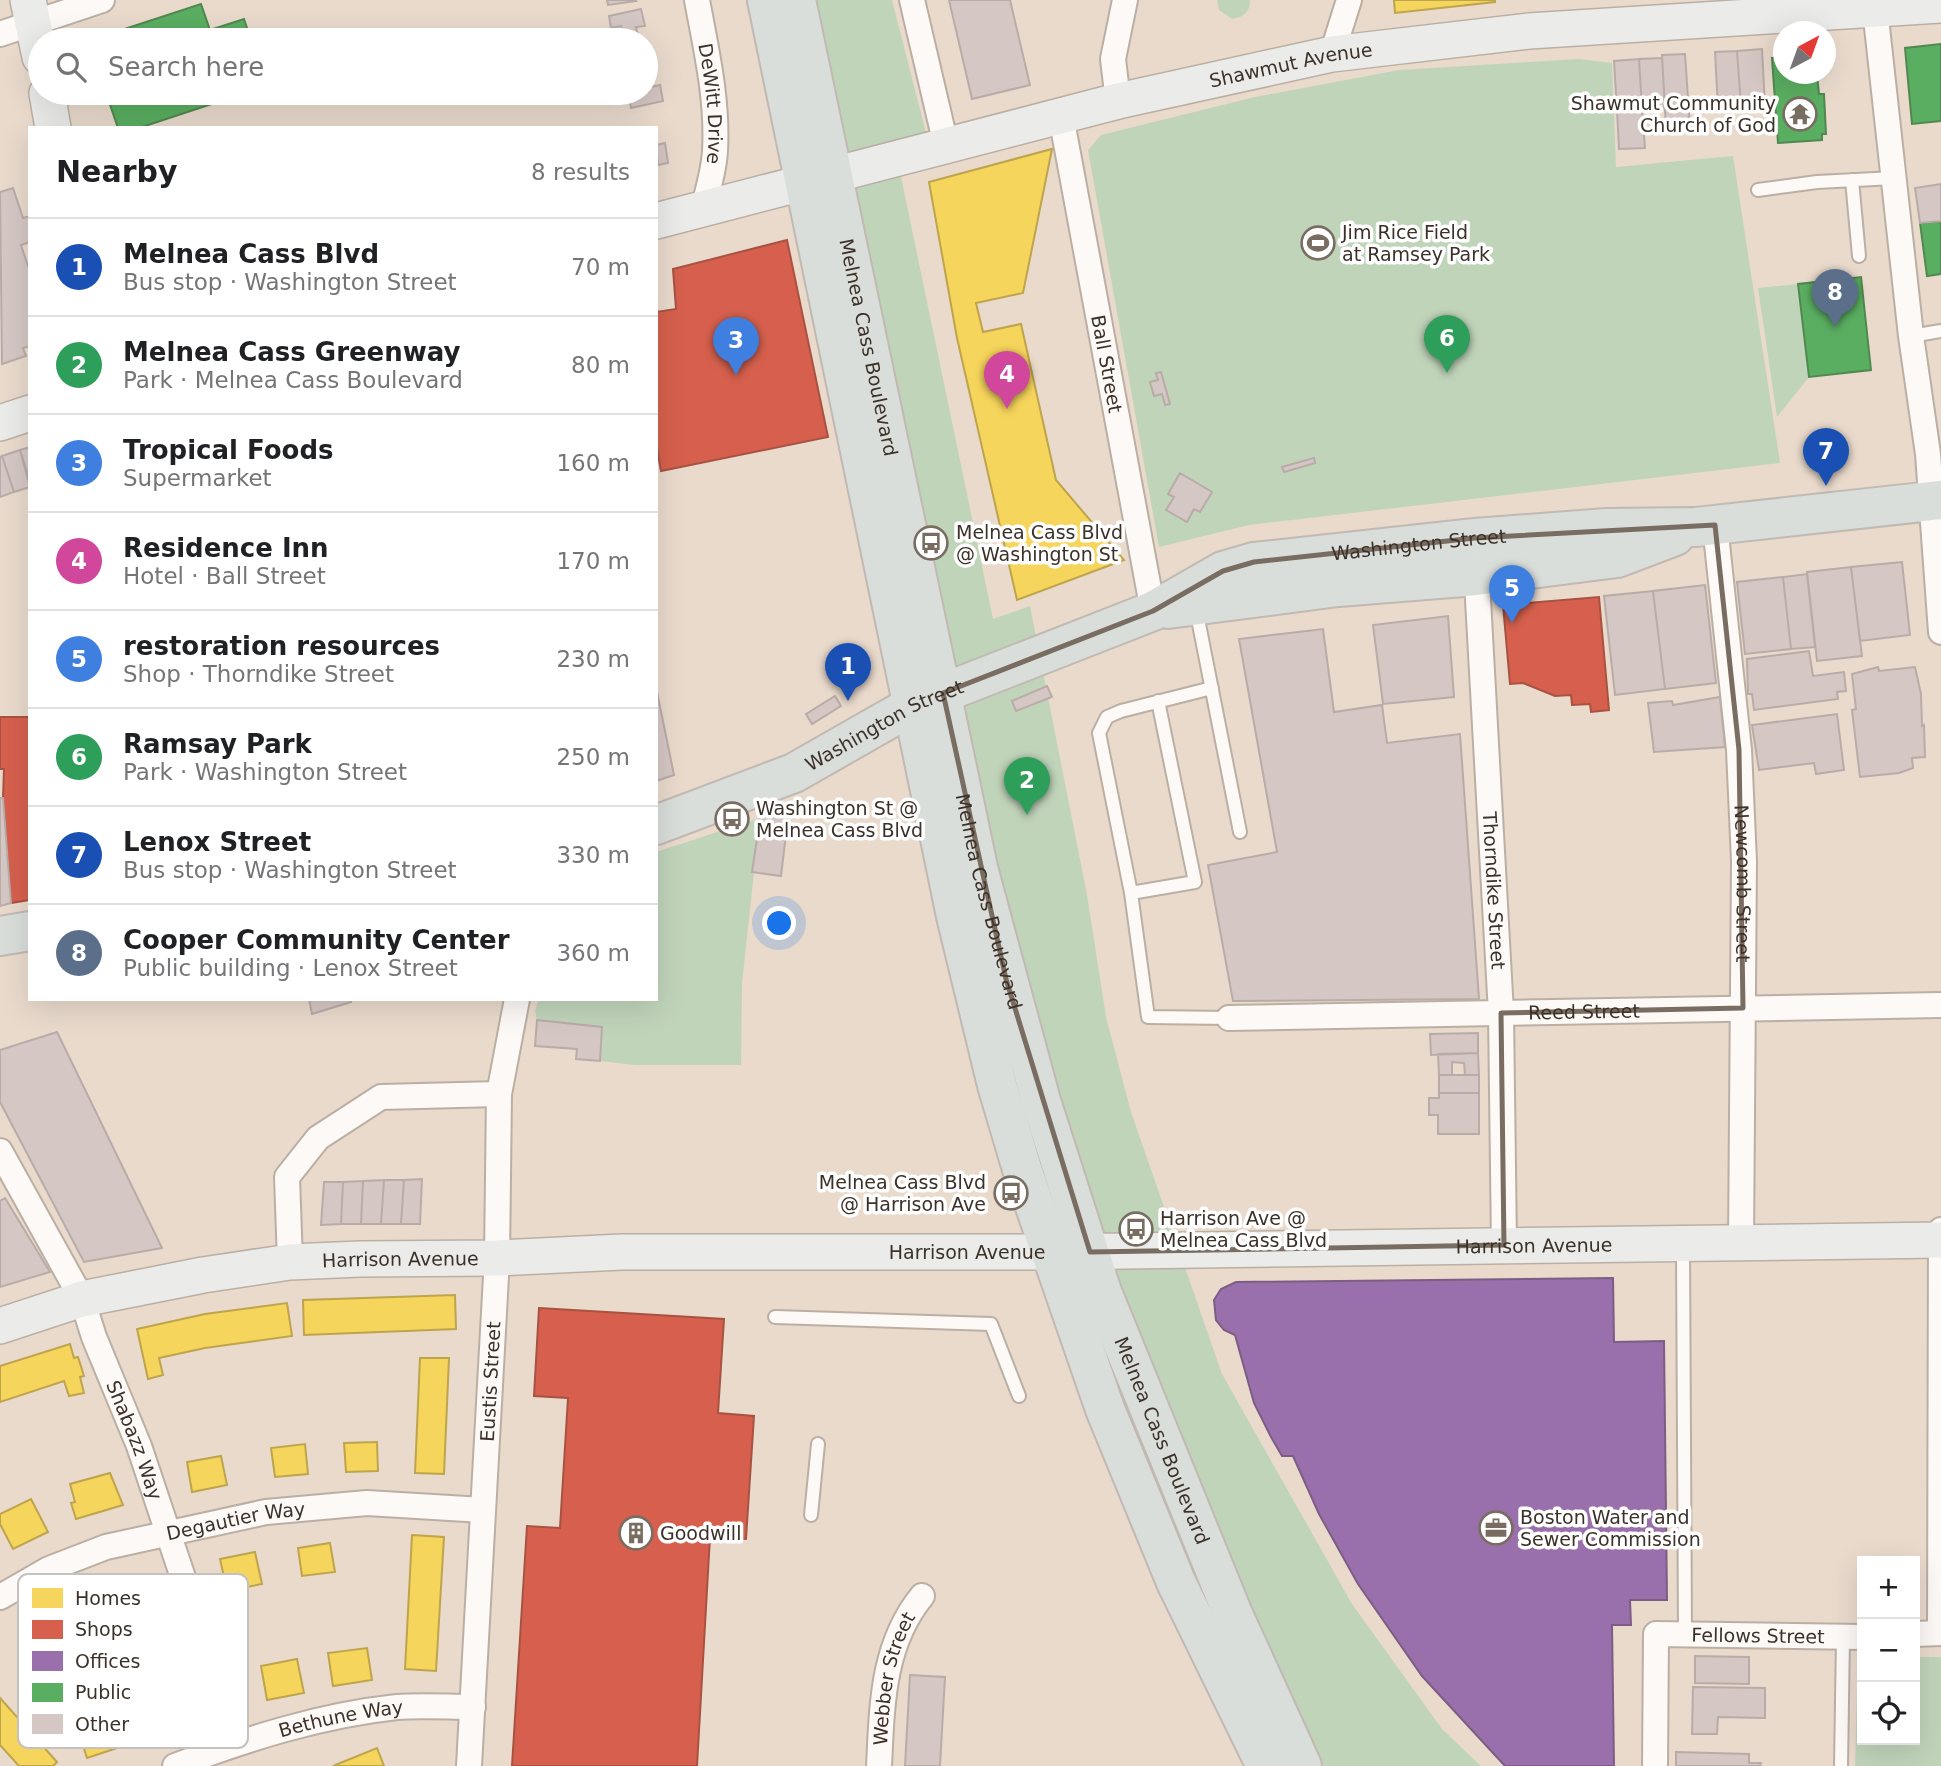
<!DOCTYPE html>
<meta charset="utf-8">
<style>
:root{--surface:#fff;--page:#f2f2f2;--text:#202124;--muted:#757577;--line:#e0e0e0;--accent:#796c61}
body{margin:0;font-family:"DejaVu Sans",sans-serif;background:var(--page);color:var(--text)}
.controls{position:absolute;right:21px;bottom:21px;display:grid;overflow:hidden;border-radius:0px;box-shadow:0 7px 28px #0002}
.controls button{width:63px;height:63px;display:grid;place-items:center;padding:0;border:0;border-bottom:2px solid var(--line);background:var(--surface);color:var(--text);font:35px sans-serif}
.compass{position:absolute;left:1773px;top:21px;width:63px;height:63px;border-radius:50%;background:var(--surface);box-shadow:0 7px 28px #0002;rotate:41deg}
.you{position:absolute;left:780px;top:924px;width:24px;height:24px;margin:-18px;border:5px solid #fff;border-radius:50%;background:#1a73e8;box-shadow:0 0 0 10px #1a73e833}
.badge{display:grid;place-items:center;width:46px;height:46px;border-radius:50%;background:var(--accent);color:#fff;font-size:23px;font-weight:700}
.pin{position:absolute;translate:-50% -58px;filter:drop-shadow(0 2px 4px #0008)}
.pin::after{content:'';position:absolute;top:37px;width:24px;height:21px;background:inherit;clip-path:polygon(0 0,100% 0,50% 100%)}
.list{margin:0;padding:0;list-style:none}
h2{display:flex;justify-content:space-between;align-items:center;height:91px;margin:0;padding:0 28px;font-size:30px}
h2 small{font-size:23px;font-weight:400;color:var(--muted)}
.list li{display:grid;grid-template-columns:46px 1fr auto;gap:21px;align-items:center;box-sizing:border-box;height:98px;padding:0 28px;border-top:2px solid var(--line)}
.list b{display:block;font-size:26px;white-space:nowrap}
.list p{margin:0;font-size:23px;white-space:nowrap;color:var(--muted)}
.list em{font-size:23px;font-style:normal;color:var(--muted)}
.icon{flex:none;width:38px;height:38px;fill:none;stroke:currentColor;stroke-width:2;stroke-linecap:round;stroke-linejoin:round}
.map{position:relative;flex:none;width:1941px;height:1766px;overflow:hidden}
.search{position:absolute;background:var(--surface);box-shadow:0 7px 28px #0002;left:28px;top:28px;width:630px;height:77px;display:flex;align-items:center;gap:18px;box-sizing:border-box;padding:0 24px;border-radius:38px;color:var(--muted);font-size:26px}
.panel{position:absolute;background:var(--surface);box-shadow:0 7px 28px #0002;left:28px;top:126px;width:630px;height:875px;border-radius:0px}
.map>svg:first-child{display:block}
.green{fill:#c0d4ba}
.homes{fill:#f6d55c;stroke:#bea44c;stroke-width:2}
.shops{fill:#d6604d;stroke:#a85242;stroke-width:2}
.offices{fill:#9970ab;stroke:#7d5d84;stroke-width:2}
.public{fill:#5aae61;stroke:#518850;stroke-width:2}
.building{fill:#d5c7c4;stroke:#b9aca8;stroke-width:2}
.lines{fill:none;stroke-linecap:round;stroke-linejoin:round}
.service-casing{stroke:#bbafa4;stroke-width:16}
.minor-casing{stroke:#bbafa4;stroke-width:28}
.secondary-casing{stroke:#bbafa4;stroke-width:38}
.primary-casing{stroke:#c1b9b2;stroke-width:42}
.service{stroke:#fcf9f7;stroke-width:12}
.minor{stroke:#fcf9f7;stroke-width:24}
.secondary{stroke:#ebece9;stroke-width:35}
.primary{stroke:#dadedb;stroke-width:38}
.marked{fill:none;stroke:#796c61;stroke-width:5;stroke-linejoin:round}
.labels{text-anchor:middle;stroke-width:7;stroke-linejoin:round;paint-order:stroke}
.street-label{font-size:19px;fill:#3c3128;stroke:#fff}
.poi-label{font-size:19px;fill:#3c3128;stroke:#fff;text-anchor:start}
.key{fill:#fff;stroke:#c4c1be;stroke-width:2}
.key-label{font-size:19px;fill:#3c3128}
</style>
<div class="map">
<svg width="1941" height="1766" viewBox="0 0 1941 1766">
<rect width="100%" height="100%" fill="#e9dacc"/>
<!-- green -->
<path class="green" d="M808 0H892L934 164 900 172 993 619 1030 606 1087 895 1106 1017 1131 1112 1222 1374 1352 1604 1442 1729 1481 1766H1318L1136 1337 1008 935Z
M1217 0H1250C1250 12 1244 17 1232 19L1219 10Z
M1579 59 1612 63 1616 167 1733 156 1780 463 1249 525 1159 547 1088 150 1101 135 1255 97 1399 70Z
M1798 284 1809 377 1777 417 1758 288Z
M760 818 742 983 741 1065H635L600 1061 602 1027 537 1020 535 1010 539 999H656V852Z
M1915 1657H1941V1766H1855L1858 1658H1862V1740H1915Z"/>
<!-- homes -->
<path class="homes" d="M1394 0H1495V2L1395 13Z
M1052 149 1023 293 976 303 983 332 1021 324 1056 480 1124 560 1017 600 957 338 929 182Z
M455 1295 456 1329 304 1335 303 1300Z
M287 1303 292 1336 205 1348 159 1358 163 1375 148 1379 137 1329 205 1314Z
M70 1344 74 1358 78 1357 84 1376 80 1377 84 1393 69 1396 64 1381 0 1402V1366Z
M420 1358H449L444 1474 415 1473Z
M377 1442 378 1471 346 1472 344 1443Z
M305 1444 308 1474 275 1477 271 1448Z
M221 1456 227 1485 192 1492 187 1462Z
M110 1473 123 1505 76 1519 71 1503 75 1502 70 1484Z
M31 1499 48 1532 13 1549 0 1524V1514Z
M412 1535 444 1537 436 1671 405 1669Z
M330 1543 335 1572 302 1576 298 1548Z
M255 1552 262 1584 227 1591 220 1559Z
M367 1648 372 1680 333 1686 328 1653Z
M297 1659 304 1693 267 1700 261 1666Z
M0 1698 57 1762 53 1766H19L0 1745Z
M110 1719 120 1747 87 1758 78 1730Z
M377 1748 384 1766H333Z"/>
<!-- shops -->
<path class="shops" d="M787 240 828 437 661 471 656 443V312L676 309 673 269Z
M1599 597 1609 710 1591 712 1590 704 1572 705 1571 695 1555 696 1523 683 1510 684 1503 605Z
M0 717H30V900L11 903 3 798 4 769H0Z
M539 1308 724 1319 718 1413 754 1416 746 1539 710 1537 697 1766H512L527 1526 560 1528 568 1398 534 1396Z"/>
<!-- offices -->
<path class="offices" d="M1613 1278 1614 1342 1664 1341 1667 1600H1630L1631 1625H1612L1614 1766H1505L1422 1676 1358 1584 1319 1514 1293 1456H1282L1271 1437 1254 1403 1235 1335 1224 1330 1216 1320 1214 1300 1221 1289 1236 1282Z"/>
<!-- public -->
<path class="public" d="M201 4 210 30 244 19 251 40H91Z
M1941 44V121L1912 124 1905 48Z
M1772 58H1784V74H1817L1819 94H1824L1826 134H1822V140L1778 143Z
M106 93H245L139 128H118Z
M1941 221V274L1927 276 1920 223Z
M1861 277 1871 370 1809 377 1798 284Z"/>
<!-- building -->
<path class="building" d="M607 0H635L636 1 608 5Z
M949 0H1010L1030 85 972 99Z
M641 9 645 26 636 27 639 40H608L606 33 622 30 621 26 611 28 609 16Z
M1762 49 1765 105 1741 106 1737 51Z
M1737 51 1741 106 1718 108 1715 52Z
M1685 54 1690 127 1666 129 1662 55Z
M652 55 656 71 646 73 648 83 646 84V56Z
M1662 58 1665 107 1642 109 1639 59Z
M1639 59 1642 109 1617 110 1614 61Z
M660 85 663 101 631 108 628 93H646V88Z
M1642 109 1645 148 1619 149 1617 110Z
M665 143 668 163 658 165 656 145Z
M1941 184V221L1920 223 1915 188Z
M13 188 23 218 30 216V242L21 245 30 272V346L23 348 26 356 2 364 0 192Z
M1161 372 1170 404 1165 405 1162 394 1154 396 1150 382 1158 380 1156 373Z
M30 447V481L20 450Z
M20 450 30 487 14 492 2 456Z
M2 456 14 492 0 497V457Z
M1314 458 1315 463 1284 472 1282 467Z
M1180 473 1212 492 1200 512 1194 509 1187 522 1166 510 1174 497 1168 494Z
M1902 562 1910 635 1860 641 1851 567Z
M1851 567 1862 656 1817 661 1807 572Z
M1807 574 1815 647 1791 649 1783 577Z
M1783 577 1791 649 1745 654 1737 582Z
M1705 585 1716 683 1665 689 1653 591Z
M1653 591 1665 689 1615 695 1604 596Z
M1448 616 1454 697 1383 704 1373 625Z
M1323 629 1334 712 1382 705 1387 743 1460 734 1479 999 1233 1001 1208 865 1277 852 1239 639Z
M1809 651 1813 676 1844 672 1846 691 1837 692 1838 699 1754 710 1752 694H1748L1747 659Z
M1878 667 1879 671 1915 667 1921 694 1922 726 1924 725 1925 757 1912 758 1913 768 1899 773 1860 777 1852 710 1856 709 1852 674Z
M1047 686 1052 697 1016 711 1012 701Z
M656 687 674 775 656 781Z
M835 696 841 706 812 724 806 714Z
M1720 697 1725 747 1654 752 1648 703 1672 701 1673 705Z
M1837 714 1844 770 1816 774 1814 763 1759 770 1752 725Z
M0 798H3L11 903 0 906Z
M789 809 781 876 752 872 760 818Z
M309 999H350L351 1002 312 1014Z
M537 1020 602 1027 600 1061 576 1059 577 1049 535 1046Z
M57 1032 162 1248 84 1262 0 1102V1050Z
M1478 1033V1053L1431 1055 1430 1034Z
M1478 1053 1479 1075H1465L1464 1063 1452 1062V1075H1439L1438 1054Z
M1439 1075H1479V1093H1439Z
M1439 1093H1479V1134H1438V1115H1429V1098H1439Z
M422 1179 420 1224H401L404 1180Z
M384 1180H404L401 1224H381Z
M384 1180 381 1224H361L363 1181Z
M363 1181 361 1224H341L343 1182Z
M324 1182H343L341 1224 321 1225Z
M5 1198 50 1272 0 1287V1201Z
M1695 1656 1749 1657V1684L1695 1683Z
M910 1675 945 1677 940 1766H905Z
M1693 1687 1765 1688V1718L1718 1717 1717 1734H1692Z
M1676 1752 1749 1754V1763H1761L1760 1766H1676Z"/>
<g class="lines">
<defs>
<path id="service" d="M1852 180 1859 256
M1758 190 1817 182 1894 178
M1911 336 1941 331
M1196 609 1240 832
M1212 688 1121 711 1107 717 1099 733 1131 893 1148 1017 1229 1018
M1131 893 1195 882 1158 701
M1683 1247 1685 1634
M775 1317 991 1324 1019 1396
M811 1515 818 1444
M1841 1766 1843 1638"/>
<g id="minor">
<path id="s1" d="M697 0C706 49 718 100 715 151 714 170 708 190 703 209"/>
<path d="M912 0 946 145"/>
<path d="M1874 0 1911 336 1928 454 1941 632"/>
<path d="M0 34 102 0"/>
<path d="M1332 54 1349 0"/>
<path d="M1118 101 1113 59 1125 0"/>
<path id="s2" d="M1061 116 1153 611"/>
<path id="s3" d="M1715 525 1739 750 1744 861 1741 1243"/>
<path id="s4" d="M1476 564 1501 1013 1504 1245"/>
<path id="s5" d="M1229 1018 1941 1005"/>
<path id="s6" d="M0 1151 82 1299 94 1337 139 1446 238 1742"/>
<path d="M290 1262 287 1177 318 1138 381 1097 499 1094"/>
<path id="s7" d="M0 1597 49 1569 106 1547 266 1512 367 1503 483 1510"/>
<path d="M1940 1633 1941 1230"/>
<path d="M1915 1634 1941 1633"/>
<path id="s8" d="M175 1766C246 1739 321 1715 397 1707 422 1705 448 1707 473 1707"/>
<path id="s9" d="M469 1766 497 1258 499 1094 517 999"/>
<path id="s10" d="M879 1766C882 1706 882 1645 922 1596"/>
<path id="s11" d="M1655 1766 1656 1634 1862 1637"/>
</g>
<g id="secondary">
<path d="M28 0 40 57"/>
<path d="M47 93 53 128"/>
<path id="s12" d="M656 221 1118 101 1332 54 1529 31 1941 5"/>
<path d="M0 423 30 413"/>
<path id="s13" d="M0 1326 82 1299 203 1275 290 1262 360 1259 497 1258 622 1252H1051L1941 1240"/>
</g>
<g id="primary">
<path d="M767 0 956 916 997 1085 1022 1169 1105 1409 1176 1582 1266 1766"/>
<path id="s14" d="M796 0 978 868 1041 1101 1102 1292 1232 1612 1302 1766"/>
<path d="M1168 609 1338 587 1476 576 1617 558 1675 536"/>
<path id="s15" d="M656 825 794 773 915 704 1153 611 1223 571 1254 562 1475 538 1607 528 1696 527 1941 500"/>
<path d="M0 936 30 931"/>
</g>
</defs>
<!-- service casing -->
<use href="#service" class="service-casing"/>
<!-- minor casing -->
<use href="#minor" class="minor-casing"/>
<!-- secondary casing -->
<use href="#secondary" class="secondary-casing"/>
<!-- primary casing -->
<use href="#primary" class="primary-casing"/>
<!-- service -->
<use href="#service" class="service"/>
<!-- minor -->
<use href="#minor" class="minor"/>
<!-- secondary -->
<use href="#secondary" class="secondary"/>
<!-- primary -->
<use href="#primary" class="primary"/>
</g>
<!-- marked area -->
<path class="marked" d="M1715 525 1739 750 1743 1008 1501 1013 1504 1245 1090 1252 1006 979 943 693 1153 611 1223 571 1254 562 1475 538Z"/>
<!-- icons -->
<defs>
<symbol id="temple-ring" viewBox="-11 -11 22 22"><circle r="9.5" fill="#fff" stroke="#796c61" stroke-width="1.5"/><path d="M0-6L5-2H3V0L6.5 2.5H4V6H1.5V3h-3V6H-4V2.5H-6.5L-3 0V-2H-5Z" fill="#796c61"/></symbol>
<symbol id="stadium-ring" viewBox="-11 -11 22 22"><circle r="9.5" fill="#fff" stroke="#796c61" stroke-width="1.5"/><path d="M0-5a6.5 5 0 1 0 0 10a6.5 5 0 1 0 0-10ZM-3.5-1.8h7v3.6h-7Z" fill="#796c61"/></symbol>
<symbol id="bus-ring" viewBox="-11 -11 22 22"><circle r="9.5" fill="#fff" stroke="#796c61" stroke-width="1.5"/><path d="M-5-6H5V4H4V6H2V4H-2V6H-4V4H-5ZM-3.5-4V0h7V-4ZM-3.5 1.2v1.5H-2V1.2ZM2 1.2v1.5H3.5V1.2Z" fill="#796c61"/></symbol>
<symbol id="office-ring" viewBox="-11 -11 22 22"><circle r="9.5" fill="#fff" stroke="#796c61" stroke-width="1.5"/><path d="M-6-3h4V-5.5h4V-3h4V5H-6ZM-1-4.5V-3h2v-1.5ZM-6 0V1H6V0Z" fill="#796c61"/></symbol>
<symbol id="building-ring" viewBox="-11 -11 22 22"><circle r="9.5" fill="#fff" stroke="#796c61" stroke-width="1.5"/><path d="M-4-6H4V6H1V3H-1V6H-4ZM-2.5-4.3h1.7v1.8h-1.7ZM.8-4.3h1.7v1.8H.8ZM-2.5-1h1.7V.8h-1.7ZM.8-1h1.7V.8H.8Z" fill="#796c61"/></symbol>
</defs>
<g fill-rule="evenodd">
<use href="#temple-ring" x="1781" y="95" width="38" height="38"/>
<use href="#stadium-ring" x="1299" y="224" width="38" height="38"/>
<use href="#bus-ring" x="912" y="524" width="38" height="38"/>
<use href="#bus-ring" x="713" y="800" width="38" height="38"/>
<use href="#bus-ring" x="992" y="1174" width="38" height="38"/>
<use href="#bus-ring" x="1117" y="1210" width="38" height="38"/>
<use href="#office-ring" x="1477" y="1509" width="38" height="38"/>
<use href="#building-ring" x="617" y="1514" width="38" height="38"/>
</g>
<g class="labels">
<!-- street labels -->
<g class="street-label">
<text dy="7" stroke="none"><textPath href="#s12" startOffset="654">Shawmut Avenue</textPath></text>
<text dy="7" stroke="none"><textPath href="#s1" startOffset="105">DeWitt Drive</textPath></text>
<text dy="7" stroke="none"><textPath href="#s14" startOffset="355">Melnea Cass Boulevard</textPath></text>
<text dy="7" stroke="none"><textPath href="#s2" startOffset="252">Ball Street</textPath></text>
<text dy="7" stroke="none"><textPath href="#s15" startOffset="821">Washington Street</textPath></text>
<text dy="7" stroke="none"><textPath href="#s15" startOffset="250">Washington Street</textPath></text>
<text dy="7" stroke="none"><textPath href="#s3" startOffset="360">Newcomb Street</textPath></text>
<text dy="7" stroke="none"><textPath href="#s4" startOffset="327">Thorndike Street</textPath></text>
<text dy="7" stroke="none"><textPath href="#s14" startOffset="922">Melnea Cass Boulevard</textPath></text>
<text dy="7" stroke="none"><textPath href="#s5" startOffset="355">Reed Street</textPath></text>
<text dy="7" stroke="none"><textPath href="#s13" startOffset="1542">Harrison Avenue</textPath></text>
<text dy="7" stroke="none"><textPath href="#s13" startOffset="975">Harrison Avenue</textPath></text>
<text dy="7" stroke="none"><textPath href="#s13" startOffset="408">Harrison Avenue</textPath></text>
<text dy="7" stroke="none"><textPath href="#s9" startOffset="385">Eustis Street</textPath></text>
<text dy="7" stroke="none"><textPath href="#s14" startOffset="1489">Melnea Cass Boulevard</textPath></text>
<text dy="7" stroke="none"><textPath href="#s6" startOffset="320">Shabazz Way</textPath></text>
<text dy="7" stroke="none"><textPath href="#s7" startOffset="250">Degautier Way</textPath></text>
<text dy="7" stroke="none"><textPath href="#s11" startOffset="234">Fellows Street</textPath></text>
<text dy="7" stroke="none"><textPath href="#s10" startOffset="89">Webber Street</textPath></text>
<text dy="7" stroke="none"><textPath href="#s8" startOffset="173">Bethune Way</textPath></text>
</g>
<!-- poi labels -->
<g class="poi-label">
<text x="1776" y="110" text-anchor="end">Shawmut Community<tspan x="1776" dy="22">Church of God</tspan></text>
<text x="1342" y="239">Jim Rice Field<tspan x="1342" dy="22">at Ramsey Park</tspan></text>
<text x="956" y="539">Melnea Cass Blvd<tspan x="956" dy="22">@ Washington St</tspan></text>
<text x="756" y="815">Washington St @<tspan x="756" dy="22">Melnea Cass Blvd</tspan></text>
<text x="986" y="1189" text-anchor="end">Melnea Cass Blvd<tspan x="986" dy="22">@ Harrison Ave</tspan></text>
<text x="1160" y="1225">Harrison Ave @<tspan x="1160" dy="22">Melnea Cass Blvd</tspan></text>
<text x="1520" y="1524">Boston Water and<tspan x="1520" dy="22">Sewer Commission</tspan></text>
<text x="660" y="1540">Goodwill</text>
</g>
</g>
<!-- legend -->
<rect x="18" y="1574" width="230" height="174" rx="10" class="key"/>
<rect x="32" y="1588" width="31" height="20" fill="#f6d55c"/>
<rect x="32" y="1620" width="31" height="19" fill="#d6604d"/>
<rect x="32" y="1651" width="31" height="20" fill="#9970ab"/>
<rect x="32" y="1683" width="31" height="19" fill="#5aae61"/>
<rect x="32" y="1714" width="31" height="20" fill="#d5c7c4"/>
<g class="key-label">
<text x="75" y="1605">Homes</text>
<text x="75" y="1636">Shops</text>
<text x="75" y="1668">Offices</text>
<text x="75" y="1699">Public</text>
<text x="75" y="1731">Other</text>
</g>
</svg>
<div class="controls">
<button>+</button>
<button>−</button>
<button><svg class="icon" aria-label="locate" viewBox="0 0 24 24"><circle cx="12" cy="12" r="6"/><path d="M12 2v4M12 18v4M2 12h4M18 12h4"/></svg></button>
</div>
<svg class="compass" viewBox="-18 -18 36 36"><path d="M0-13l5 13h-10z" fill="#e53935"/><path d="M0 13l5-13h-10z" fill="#757577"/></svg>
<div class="you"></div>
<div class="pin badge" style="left:848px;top:701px;background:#1a4fb4">1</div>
<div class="pin badge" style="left:1027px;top:815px;background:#2e9e5b">2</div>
<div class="pin badge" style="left:736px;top:375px;background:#3f7fe0">3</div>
<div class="pin badge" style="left:1007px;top:409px;background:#d1479c">4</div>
<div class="pin badge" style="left:1512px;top:623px;background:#3f7fe0">5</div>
<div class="pin badge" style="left:1447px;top:373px;background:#2e9e5b">6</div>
<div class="pin badge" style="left:1826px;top:486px;background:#1a4fb4">7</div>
<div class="pin badge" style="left:1835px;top:327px;background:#5c6f8a">8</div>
<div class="search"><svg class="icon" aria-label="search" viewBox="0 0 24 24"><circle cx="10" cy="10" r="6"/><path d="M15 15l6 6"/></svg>Search here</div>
<section class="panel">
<h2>Nearby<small>8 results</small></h2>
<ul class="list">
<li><span class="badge" style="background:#1a4fb4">1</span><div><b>Melnea Cass Blvd</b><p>Bus stop · Washington Street</p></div><em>70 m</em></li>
<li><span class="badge" style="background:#2e9e5b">2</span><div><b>Melnea Cass Greenway</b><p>Park · Melnea Cass Boulevard</p></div><em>80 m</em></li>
<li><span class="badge" style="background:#3f7fe0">3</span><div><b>Tropical Foods</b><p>Supermarket</p></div><em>160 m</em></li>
<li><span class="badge" style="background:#d1479c">4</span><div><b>Residence Inn</b><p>Hotel · Ball Street</p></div><em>170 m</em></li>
<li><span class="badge" style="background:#3f7fe0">5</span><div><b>restoration resources</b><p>Shop · Thorndike Street</p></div><em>230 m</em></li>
<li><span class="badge" style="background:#2e9e5b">6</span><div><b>Ramsay Park</b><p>Park · Washington Street</p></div><em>250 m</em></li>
<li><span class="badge" style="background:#1a4fb4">7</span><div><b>Lenox Street</b><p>Bus stop · Washington Street</p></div><em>330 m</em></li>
<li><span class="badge" style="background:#5c6f8a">8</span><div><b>Cooper Community Center</b><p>Public building · Lenox Street</p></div><em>360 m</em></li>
</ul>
</section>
</div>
